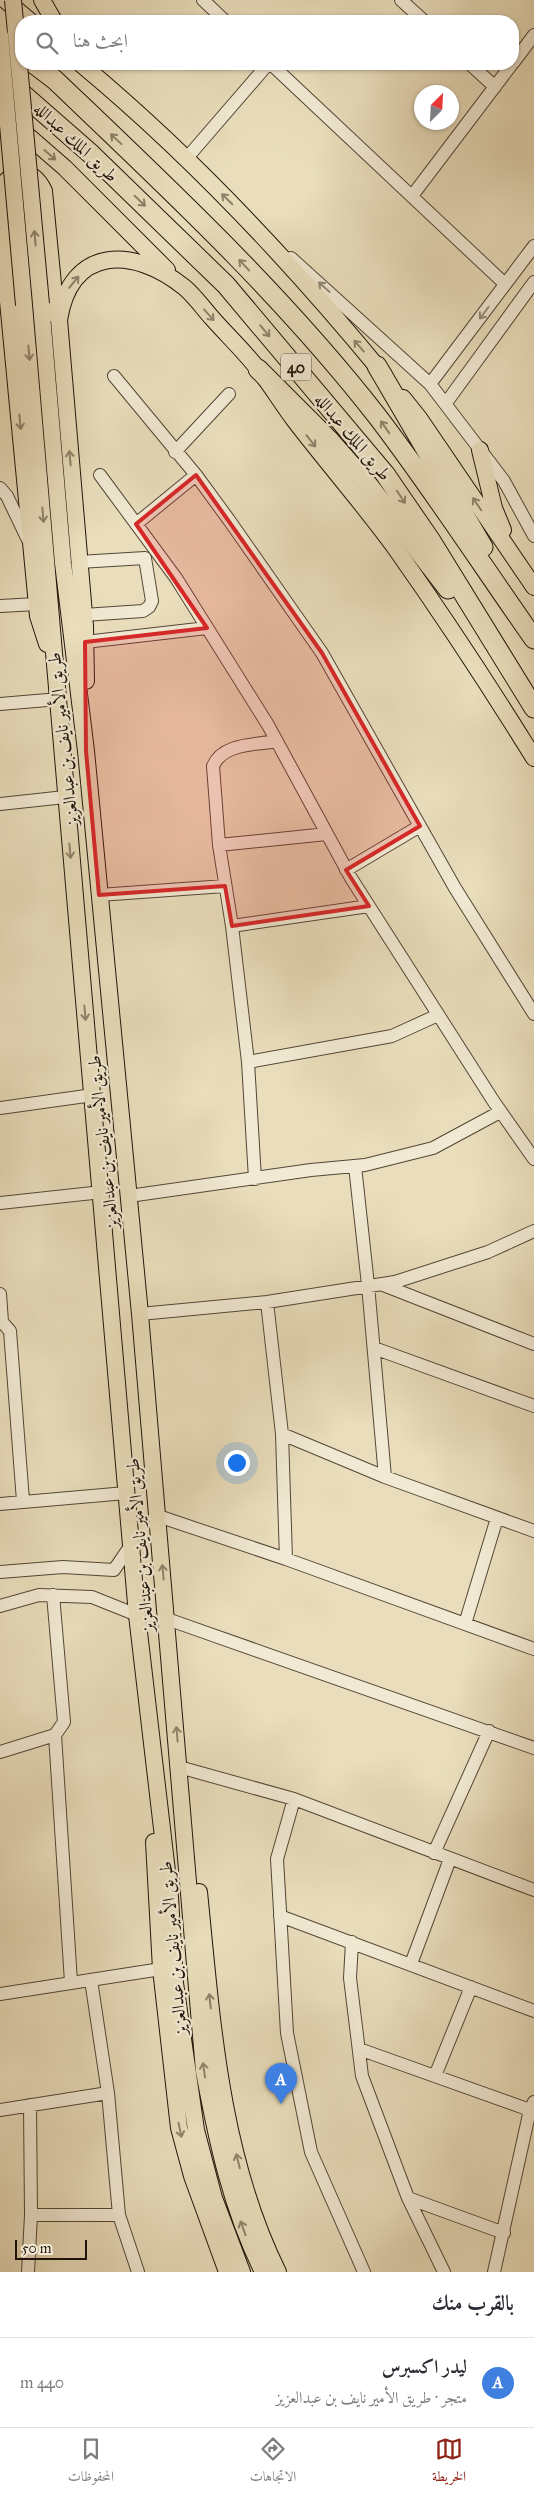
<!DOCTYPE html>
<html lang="ar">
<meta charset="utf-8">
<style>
:root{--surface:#fff;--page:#f7f7f7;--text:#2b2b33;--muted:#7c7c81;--line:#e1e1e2;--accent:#8f2418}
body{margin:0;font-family:"IM FELL Great Primer",Amiri,serif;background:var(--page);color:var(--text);direction:rtl}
.compass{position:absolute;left:414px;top:85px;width:45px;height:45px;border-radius:50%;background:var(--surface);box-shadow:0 1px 4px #0004;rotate:24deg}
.scale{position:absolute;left:15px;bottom:12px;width:72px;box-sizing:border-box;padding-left:5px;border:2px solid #211409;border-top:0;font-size:14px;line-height:18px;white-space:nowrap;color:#211409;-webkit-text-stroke:4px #f1e9d3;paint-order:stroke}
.you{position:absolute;left:236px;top:1462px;width:18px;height:18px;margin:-12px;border:4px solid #fff;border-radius:50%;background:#1a73e8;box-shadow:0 0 0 8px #1a73e833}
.badge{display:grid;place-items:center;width:32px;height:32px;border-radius:50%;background:var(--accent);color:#fff;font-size:16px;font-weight:700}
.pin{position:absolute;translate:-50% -41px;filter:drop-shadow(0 1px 2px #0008)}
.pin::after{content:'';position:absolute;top:26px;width:18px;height:15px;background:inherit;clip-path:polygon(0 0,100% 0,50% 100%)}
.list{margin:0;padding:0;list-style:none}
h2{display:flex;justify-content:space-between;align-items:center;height:65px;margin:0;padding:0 20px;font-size:21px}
h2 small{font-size:16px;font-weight:400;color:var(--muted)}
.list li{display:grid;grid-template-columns:32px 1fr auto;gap:15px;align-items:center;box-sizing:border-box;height:90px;padding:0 20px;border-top:1px solid var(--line)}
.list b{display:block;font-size:19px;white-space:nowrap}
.list p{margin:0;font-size:16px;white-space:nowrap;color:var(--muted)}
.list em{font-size:16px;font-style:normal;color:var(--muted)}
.icon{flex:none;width:28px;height:28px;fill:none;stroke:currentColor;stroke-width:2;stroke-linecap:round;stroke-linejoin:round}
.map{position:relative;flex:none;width:534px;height:2272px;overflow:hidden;direction:ltr}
.search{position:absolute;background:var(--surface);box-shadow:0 1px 4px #0004;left:15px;right:15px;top:15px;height:55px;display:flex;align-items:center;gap:12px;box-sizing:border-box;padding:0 18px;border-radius:20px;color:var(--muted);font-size:19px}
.sheet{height:155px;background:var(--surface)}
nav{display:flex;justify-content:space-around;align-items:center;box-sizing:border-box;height:70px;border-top:1px solid var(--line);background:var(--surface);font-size:14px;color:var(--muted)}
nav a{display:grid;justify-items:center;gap:2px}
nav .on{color:var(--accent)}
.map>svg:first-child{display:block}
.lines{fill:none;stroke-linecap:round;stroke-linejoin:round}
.minor-casing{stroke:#534636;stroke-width:14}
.major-casing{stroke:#211409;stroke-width:18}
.highway-casing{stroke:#211409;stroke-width:21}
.minor{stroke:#f1e9d3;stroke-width:12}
.major{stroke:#e9ddbb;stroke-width:16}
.highway{stroke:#e9ddbb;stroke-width:19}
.major-bridge-casing{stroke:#211409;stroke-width:18;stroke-linecap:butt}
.major-bridge{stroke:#e9ddbb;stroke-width:16}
.oneway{stroke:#8f836b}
.oneway2{stroke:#938978}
.marked{fill:#d62828;fill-opacity:0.2;stroke:#d62828;stroke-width:4;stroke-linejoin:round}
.labels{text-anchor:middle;stroke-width:4.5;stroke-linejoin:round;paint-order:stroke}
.shield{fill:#f1e9d3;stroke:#5f5446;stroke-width:1}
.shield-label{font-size:16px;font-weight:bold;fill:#211409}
.street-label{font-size:18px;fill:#211409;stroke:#f1e9d3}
</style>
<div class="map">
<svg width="534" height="2272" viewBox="0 0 534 2272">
<rect width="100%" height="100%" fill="#e9ddbb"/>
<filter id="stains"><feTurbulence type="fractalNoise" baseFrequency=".004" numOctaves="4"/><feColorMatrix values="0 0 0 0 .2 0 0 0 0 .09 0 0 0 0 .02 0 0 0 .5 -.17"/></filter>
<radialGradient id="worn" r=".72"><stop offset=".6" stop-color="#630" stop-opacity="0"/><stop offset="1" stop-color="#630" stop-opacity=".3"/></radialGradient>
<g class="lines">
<defs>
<path id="minor" d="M203 0 225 21
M401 0 424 21
M513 63 534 35
M271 64 505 284
M470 64 495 87
M186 159 268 64
M412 196 512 64
M291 258 430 384 534 246
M114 376 196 475 229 520 322 653 455 888 534 1014
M430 384 504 481 534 536
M446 403 534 282
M175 452 229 394
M100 475 176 578 268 725 351 878 494 1102 534 1159
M0 488 7 496 28 540
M136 524 196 475
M79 562 145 558 152 601 149 607 143 611 84 615
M0 606 37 604
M85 642 207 628
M0 704 59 699
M0 804 65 797
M219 845 327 834
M346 870 420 826
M99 895 225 886
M232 926 369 906
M248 1062 392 1036 438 1015
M0 1108 93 1095
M355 1166 368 1285 385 1477
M255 1179 248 1062 232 926 219 845 213 766C223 743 255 745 277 741
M129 1196 311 1170 365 1165 433 1148 500 1112
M0 1203 102 1192
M383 1285 534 1344
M0 1294 2 1322 10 1331 23 1501
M267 1302 282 1434 286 1559
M140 1314 267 1302 395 1282 488 1252 534 1231
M374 1348 534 1406
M282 1434 385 1477 534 1531
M0 1504 126 1493
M158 1516 286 1559 534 1649
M0 1572 63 1567 114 1570 131 1545
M0 1606 39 1595 92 1597 137 1615
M167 1619 534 1748
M465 1624 497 1518
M55 1735 71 1982
M0 1752 55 1735 64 1722 53 1595
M179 1767 294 1799 534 1890
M294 1799 277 1859 287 2033 311 2152 364 2272
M434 1853 489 1731
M280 1916 534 2011
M352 1942 350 1978 362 2076 408 2198 444 2272
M411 1964 450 1859
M91 1980 108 2093 119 2215 138 2272
M0 1994 161 1969
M359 2049 530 2110
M435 2076 471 1987
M0 2110 108 2093
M408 2198 504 2233
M31 2215H119
M28 2272 31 2215 30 2105
M494 2272 530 2110 534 2102"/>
<path id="major" d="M5 0 30 21
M42 0 54 21
M81 64C193 157 292 263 384 375
M19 128 65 168 167 270
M0 217 38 616 47 644
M3 226V184L14 174C29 171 38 178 44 191L56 315
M41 304 63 563 86 751 140 1314 204 2071C217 2141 231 2208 263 2272
M24 305 137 1615 170 1897 175 1983 196 2130 214 2198 242 2272
M403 398 419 418 534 587
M480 450 494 508 503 530
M86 681 85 626 59 320C71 245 134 247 184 287 194 295 203 308 212 318 227 335 244 351 258 369 271 385 282 404 295 421 328 464 364 505 396 549 444 617 490 687 534 758
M154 1842 161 1969 179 2128 192 2176 227 2272
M199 1892C212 2020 220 2155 278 2272"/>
<path id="highway" d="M34 64 55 80C167 187 281 293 377 416 432 488 482 565 534 639
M11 84 91 154 226 285 385 474 431 541 534 708
M377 366 483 547
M258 369 330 441 365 481 448 589"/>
</defs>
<!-- minor casing -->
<use href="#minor" class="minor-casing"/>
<!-- major casing -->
<use href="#major" class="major-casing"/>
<!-- highway casing -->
<use href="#highway" class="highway-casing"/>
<!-- minor -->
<use href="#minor" class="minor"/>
<!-- major -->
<use href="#major" class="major"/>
<!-- highway -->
<use href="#highway" class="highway"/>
<defs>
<path id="major-bridge" d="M13 0 41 304
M0 35 24 305"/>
</defs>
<!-- major-bridge casing -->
<use href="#major-bridge" class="major-bridge-casing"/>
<!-- major-bridge -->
<use href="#major-bridge" class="major-bridge"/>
</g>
<!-- one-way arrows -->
<defs><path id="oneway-shaft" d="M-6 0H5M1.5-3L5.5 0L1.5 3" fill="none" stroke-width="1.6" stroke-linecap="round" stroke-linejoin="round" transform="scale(1.25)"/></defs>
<g class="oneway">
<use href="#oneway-shaft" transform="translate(116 139) rotate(-137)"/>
<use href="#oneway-shaft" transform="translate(50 155) rotate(41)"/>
<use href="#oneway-shaft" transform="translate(227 199) rotate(-136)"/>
<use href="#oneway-shaft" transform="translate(140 201) rotate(44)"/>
<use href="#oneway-shaft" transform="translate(35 238) rotate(-95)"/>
<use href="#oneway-shaft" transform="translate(244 265) rotate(-133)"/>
<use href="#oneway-shaft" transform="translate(74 282) rotate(-50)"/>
<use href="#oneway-shaft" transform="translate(209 315) rotate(48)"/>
<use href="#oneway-shaft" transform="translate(265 331) rotate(50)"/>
<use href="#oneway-shaft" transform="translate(359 346) rotate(-131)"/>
<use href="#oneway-shaft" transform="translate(29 353) rotate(85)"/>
<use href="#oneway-shaft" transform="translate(20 422) rotate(85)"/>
<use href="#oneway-shaft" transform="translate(385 427) rotate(-125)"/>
<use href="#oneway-shaft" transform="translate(311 441) rotate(52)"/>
<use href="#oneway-shaft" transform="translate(70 458) rotate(-95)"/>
<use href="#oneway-shaft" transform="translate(401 497) rotate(56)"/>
<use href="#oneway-shaft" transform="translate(477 504) rotate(-124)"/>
<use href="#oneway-shaft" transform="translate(43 515) rotate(85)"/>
<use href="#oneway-shaft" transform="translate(70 851) rotate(85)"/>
<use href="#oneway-shaft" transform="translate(85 1013) rotate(85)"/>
<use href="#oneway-shaft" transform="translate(163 1572) rotate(-95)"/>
<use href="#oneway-shaft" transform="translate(177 1734) rotate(-95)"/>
<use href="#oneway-shaft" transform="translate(210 2001) rotate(-96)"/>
<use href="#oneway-shaft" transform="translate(204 2070) rotate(-98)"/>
<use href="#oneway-shaft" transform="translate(180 2130) rotate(78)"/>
<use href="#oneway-shaft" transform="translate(238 2161) rotate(-104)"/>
<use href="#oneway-shaft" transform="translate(243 2228) rotate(-110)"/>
</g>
<g class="oneway2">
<use href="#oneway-shaft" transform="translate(324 287) rotate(-138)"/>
<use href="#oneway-shaft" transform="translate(484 313) rotate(127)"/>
</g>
<!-- marked area -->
<path class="marked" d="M196 475 322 653 420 826 346 870 369 906 232 926 225 886 99 895 86 751 85 642 207 628 136 524Z"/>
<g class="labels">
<!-- shield labels -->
<rect class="shield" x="281" y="353.5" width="30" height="27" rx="4"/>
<g class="shield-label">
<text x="296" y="373">40</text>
</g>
<!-- street labels -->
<g class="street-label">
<text transform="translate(76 142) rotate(43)" y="6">طريق الملك عبدالله</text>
<text transform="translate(353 437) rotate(50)" y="6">طريق الملك عبدالله</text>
<text transform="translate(63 739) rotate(-96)" y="6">طريق الأمير نايف بن عبدالعزيز</text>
<text transform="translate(103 1142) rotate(-96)" y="6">طريق الأمير نايف بن عبدالعزيز</text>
<text transform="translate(140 1545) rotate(-95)" y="6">طريق الأمير نايف بن عبدالعزيز</text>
<text transform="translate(173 1948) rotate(-95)" y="6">طريق الأمير نايف بن عبدالعزيز</text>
</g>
</g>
<rect width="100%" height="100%" filter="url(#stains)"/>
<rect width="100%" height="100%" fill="url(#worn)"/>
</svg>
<svg class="compass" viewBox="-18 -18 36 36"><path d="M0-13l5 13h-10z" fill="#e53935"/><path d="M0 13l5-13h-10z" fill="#7c7c81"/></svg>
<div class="scale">50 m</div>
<div class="you"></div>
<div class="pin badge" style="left:281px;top:2104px;background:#3f7fe0">A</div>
<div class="search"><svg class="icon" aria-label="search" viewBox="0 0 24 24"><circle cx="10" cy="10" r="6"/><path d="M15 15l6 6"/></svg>ابحث هنا</div>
</div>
<section class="sheet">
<h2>بالقرب منك<small></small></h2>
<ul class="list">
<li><span class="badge" style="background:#3f7fe0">A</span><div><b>ليدر اكسبرس</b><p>متجر · طريق الأمير نايف بن عبدالعزيز</p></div><em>440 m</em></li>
</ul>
</section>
<nav>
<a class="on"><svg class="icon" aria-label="map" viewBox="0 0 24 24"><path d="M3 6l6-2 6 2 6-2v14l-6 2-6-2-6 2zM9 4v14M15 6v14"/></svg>الخريطة</a>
<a><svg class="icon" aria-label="directions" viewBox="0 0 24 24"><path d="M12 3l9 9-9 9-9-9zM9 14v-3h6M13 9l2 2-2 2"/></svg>الاتجاهات</a>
<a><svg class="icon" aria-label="saved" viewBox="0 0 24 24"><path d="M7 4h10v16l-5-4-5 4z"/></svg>المحفوظات</a>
</nav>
